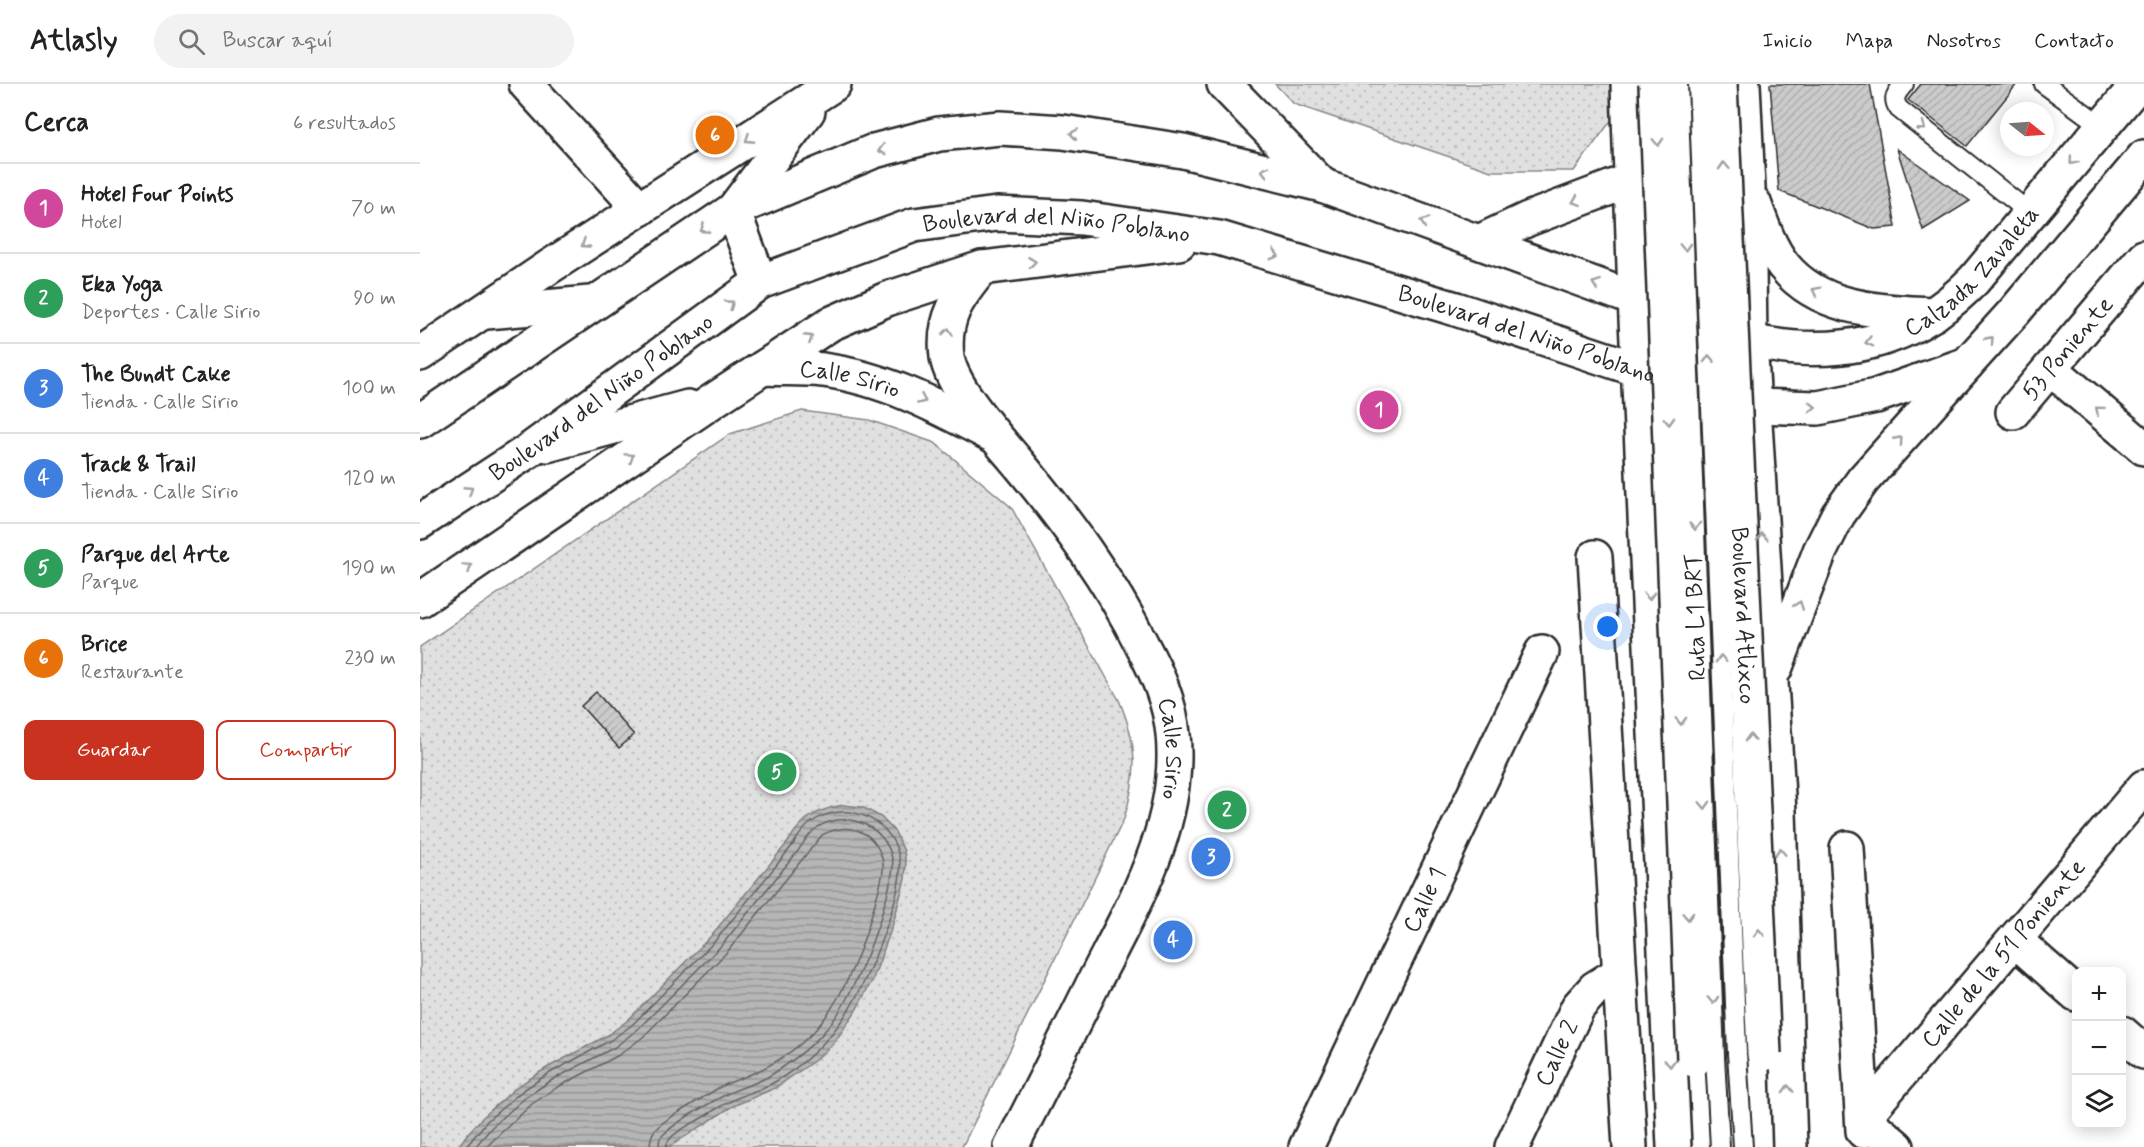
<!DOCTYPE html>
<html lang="es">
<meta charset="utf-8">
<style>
:root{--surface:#fff;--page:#f2f2f2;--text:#222;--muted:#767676;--line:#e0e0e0;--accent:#c8321e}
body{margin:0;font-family:Mynerve,sans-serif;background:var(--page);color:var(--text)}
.controls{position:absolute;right:18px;bottom:18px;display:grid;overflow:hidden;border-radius:12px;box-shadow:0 3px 15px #0003}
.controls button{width:54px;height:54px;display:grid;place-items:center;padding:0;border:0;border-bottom:2px solid var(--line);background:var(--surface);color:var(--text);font:30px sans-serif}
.compass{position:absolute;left:1580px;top:18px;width:54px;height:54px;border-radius:50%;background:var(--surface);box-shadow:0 3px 15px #0003;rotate:107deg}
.you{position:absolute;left:1188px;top:543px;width:21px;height:21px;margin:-15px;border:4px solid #fff;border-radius:50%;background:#1a73e8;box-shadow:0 0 0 9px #1a73e833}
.badge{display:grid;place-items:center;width:39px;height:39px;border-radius:50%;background:var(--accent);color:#fff;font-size:20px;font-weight:700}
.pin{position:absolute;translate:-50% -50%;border:3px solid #fff;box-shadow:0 2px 6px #0006}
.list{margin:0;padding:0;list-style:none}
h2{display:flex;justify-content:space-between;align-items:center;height:78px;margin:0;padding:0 24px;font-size:26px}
h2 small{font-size:20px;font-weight:400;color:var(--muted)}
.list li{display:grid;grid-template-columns:39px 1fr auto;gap:18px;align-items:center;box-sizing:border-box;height:90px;padding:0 24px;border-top:2px solid var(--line)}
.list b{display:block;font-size:22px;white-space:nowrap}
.list p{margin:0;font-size:20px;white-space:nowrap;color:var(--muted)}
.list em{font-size:20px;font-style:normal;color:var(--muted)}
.actions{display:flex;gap:12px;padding:18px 24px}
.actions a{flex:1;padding:14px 0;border:2px solid var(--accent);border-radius:12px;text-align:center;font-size:21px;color:var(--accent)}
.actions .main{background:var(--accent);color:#fff}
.icon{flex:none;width:33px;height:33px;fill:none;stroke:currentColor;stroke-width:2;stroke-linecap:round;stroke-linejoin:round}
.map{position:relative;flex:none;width:1724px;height:1063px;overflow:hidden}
header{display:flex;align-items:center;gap:36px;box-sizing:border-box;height:84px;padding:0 30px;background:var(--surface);border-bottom:2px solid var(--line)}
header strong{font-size:28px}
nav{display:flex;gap:33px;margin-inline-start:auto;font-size:21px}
.search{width:420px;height:54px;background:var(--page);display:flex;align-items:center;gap:15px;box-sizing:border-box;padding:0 21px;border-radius:33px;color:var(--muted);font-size:22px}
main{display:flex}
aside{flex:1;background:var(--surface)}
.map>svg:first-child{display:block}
.grass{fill:url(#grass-dots);stroke:#868686;stroke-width:1.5}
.water{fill:url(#water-rules);stroke:#7e7e7e;stroke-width:1.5}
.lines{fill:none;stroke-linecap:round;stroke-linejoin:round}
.shore{stroke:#636363;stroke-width:1.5}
.building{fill:url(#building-hatch);stroke:#2b2b2b;stroke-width:1.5}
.lane-casing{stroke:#2b2b2b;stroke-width:22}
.street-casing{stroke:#2b2b2b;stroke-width:38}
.secondary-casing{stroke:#2b2b2b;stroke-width:38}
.primary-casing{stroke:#2b2b2b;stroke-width:38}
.lane{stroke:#fff;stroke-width:18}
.street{stroke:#fff;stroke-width:33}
.secondary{stroke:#fff;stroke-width:33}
.primary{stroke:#fff;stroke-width:33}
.lane-bridge-casing{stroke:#2b2b2b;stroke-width:22;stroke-linecap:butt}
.primary-bridge-casing{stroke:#2b2b2b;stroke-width:38;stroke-linecap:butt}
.lane-bridge{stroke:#fff;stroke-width:18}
.primary-bridge{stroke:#fff;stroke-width:33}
.oneway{stroke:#a0a0a0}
.labels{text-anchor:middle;stroke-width:4.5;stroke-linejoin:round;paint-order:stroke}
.street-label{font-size:24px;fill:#2b2b2b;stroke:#fff}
</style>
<header>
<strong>Atlasly</strong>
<div class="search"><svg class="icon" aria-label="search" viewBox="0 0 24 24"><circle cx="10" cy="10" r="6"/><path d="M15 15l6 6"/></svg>Buscar aquí</div>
<nav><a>Inicio</a><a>Mapa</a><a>Nosotros</a><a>Contacto</a></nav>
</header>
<main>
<aside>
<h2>Cerca<small>6 resultados</small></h2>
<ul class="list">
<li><span class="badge" style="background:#d1479c">1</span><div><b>Hotel Four Points</b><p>Hotel</p></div><em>70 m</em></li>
<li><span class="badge" style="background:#2e9e5b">2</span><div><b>Eka Yoga</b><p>Deportes · Calle Sirio</p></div><em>90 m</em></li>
<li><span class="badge" style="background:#3f7fe0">3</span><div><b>The Bundt Cake</b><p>Tienda · Calle Sirio</p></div><em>100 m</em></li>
<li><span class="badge" style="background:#3f7fe0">4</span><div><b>Track &amp; Trail</b><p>Tienda · Calle Sirio</p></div><em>120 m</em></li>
<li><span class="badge" style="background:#2e9e5b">5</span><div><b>Parque del Arte</b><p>Parque</p></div><em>190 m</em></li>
<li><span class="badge" style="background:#e8710a">6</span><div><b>Brice</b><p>Restaurante</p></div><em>230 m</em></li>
</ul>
<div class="actions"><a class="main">Guardar</a><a>Compartir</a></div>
</aside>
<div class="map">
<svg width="1724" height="1063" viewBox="0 0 1724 1063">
<defs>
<pattern id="grass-dots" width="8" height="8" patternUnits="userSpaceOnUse" patternTransform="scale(1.5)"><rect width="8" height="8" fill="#e0e0e0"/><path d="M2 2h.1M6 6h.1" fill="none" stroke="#c0c0c0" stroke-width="1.8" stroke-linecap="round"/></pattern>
<pattern id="water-rules" width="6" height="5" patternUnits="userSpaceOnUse" patternTransform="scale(1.5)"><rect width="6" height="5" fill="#b6b6b6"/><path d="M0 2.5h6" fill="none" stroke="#949494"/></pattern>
<pattern id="building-hatch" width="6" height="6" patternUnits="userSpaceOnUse" patternTransform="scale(1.5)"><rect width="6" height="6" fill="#cbcbcb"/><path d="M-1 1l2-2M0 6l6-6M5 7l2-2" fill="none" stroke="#aeaeae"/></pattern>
</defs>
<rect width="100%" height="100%" fill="#fff"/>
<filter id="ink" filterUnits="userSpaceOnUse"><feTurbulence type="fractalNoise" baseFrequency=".0167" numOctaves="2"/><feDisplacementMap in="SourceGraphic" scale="12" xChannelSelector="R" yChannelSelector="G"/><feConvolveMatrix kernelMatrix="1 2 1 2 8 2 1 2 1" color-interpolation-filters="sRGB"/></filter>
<g filter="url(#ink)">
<!-- grass -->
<path class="grass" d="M855 0H1195L1196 30 1154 87H1071L874 20Z
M382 327 449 336 515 359 591 423 699 616C718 661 718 689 704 735L542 1063H0V563L310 350Z"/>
<!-- water -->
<path class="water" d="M423 721 442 723 461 733 475 748 484 767 486 781 485 795 472 843 453 895 435 928 414 959 394 977 355 1004 311 1023 249 1063H38L48 1049 63 1033 98 1002 125 985 188 951 208 936 290 853 368 758C382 734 396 726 423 721Z"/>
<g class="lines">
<!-- shore -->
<path class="shore" d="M46 1063 67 1037 102 1007 128 990 191 956 212 941 295 857 372 762C378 753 383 744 392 738 427 713 476 737 480 779 483 809 453 880 439 908 419 947 391 977 353 999 340 1006 324 1010 311 1017 300 1022 290 1029 280 1035 270 1041 247 1051 246 1063
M55 1063 72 1043 106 1013 132 996 195 963 217 946 301 862 378 767C384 758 389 749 398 743 429 724 470 744 473 781 473 791 469 802 467 812 457 849 443 885 425 918 408 950 381 972 351 991 337 1000 320 1003 305 1011 286 1021 258 1036 243 1051 239 1054 239 1058 239 1063
M66 1063 112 1020 136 1004 199 971 223 953 307 868 402 751C416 744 430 741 445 750 455 756 462 769 463 780 464 791 460 801 457 812 445 857 428 907 397 944 383 960 361 976 342 985 329 992 314 996 300 1003 287 1011 274 1019 261 1027 253 1032 242 1038 235 1046 231 1051 230 1057 230 1063"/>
</g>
<!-- building -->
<path class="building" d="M1350 0H1450L1476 143 1454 145 1359 107Z
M1501 0H1597L1547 62 1488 16Z
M1477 65 1550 117 1503 146Z
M176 608 214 651 199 664 161 622Z"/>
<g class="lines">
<defs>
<path id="lane" d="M1484 0C1477 9 1471 14 1479 25L1610 129
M1624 0 1682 42
M1317 969 1323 1063
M1295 973 1300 1063"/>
<g id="street">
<path d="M804 0 902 101"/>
<path id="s1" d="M562 184C538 213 522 234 527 273 532 305 578 355 599 380 646 437 689 495 722 561 737 589 750 618 753 650 762 740 713 821 674 898 647 953 619 1008 591 1063"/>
<path id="s2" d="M343 284C363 285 384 284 403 286 464 294 517 322 570 350"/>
<path d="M1631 285 1724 364"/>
<path id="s3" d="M1593 328 1724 173"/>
<path d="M1175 473 1210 1063"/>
<path d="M1427 764 1443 1047"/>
<path d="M1595 856 1656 910"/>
<path d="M1702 949 1724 968"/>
<path id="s4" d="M886 1063 1122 568"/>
<path id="s5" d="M1092 1063 1158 923 1175 904 1199 889"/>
<path id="s6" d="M1477 1063 1443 1034 1724 703"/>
</g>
<g id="secondary">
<path d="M106 0 220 125"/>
<path d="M340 198 313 126 388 27"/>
<path d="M66 228 170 219"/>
<path d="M0 270 129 183 414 0"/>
<path id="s7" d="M0 337 313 126 454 67 519 50 580 44 643 48 763 67 902 101 1330 257C1416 276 1491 261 1554 196L1718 0"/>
<path d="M127 361 268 323"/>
<path id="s8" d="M0 438 108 367 340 198 494 141 577 130 662 134 799 154 1036 225 1219 286 1334 322 1398 324 1456 312 1547 280 1595 227 1724 73"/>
<path d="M0 516 294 316 410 240 467 215 562 184 759 159"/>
</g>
<path id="primary" d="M1208 0 1215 214 1254 1063
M1323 0 1328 104 1330 257 1359 728 1370 1063
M1334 119C1342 141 1350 164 1364 182 1401 227 1461 227 1514 230
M1059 158 1108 135 1211 96
M1355 585 1400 467 1418 431 1443 396 1547 280"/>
</defs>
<!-- lane casing -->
<use href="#lane" class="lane-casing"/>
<!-- street casing -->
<use href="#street" class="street-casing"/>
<!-- secondary casing -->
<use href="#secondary" class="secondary-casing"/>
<!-- primary casing -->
<use href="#primary" class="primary-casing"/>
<!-- lane -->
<use href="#lane" class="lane"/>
<!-- street -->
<use href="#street" class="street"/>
<!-- secondary -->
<use href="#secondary" class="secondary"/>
<!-- primary -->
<use href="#primary" class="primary"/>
<defs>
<path id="lane-bridge" d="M1258 0 1295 973
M1278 0 1317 969"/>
<g id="primary-bridge">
<path d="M1236 0 1274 976"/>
<path id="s9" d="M1300 0 1344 970"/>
</g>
</defs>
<!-- lane-bridge casing -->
<use href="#lane-bridge" class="lane-bridge-casing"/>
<!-- primary-bridge casing -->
<use href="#primary-bridge" class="primary-bridge-casing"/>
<!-- lane-bridge -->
<use href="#lane-bridge" class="lane-bridge"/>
<!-- primary-bridge -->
<use href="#primary-bridge" class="primary-bridge"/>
</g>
<!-- one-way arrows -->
<defs><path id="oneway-chevron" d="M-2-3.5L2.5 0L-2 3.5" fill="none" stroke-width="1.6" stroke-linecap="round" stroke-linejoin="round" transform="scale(1.5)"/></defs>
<g class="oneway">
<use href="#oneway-chevron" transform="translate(1502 43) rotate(38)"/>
<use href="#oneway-chevron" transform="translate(654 50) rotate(-171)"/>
<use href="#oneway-chevron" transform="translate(329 55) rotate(147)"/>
<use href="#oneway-chevron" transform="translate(1238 58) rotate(88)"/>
<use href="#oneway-chevron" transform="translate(462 66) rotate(164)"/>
<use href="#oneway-chevron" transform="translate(1653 77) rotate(130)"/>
<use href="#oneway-chevron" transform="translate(1304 82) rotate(-93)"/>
<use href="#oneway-chevron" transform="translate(845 87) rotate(-166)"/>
<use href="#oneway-chevron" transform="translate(1156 117) rotate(159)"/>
<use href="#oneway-chevron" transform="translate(1004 138) rotate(-160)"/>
<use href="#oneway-chevron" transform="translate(284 145) rotate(147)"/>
<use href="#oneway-chevron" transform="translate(165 160) rotate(147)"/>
<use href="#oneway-chevron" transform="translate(1265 163) rotate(88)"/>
<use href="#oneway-chevron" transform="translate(855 171) rotate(17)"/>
<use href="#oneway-chevron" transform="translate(612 178) rotate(-7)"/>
<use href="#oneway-chevron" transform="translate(1176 200) rotate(-160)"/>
<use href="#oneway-chevron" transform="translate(1396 207) rotate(-153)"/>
<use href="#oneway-chevron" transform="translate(310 220) rotate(-36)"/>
<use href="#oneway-chevron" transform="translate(528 248) rotate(-83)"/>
<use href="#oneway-chevron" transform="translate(389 254) rotate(-33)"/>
<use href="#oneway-chevron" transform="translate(1570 256) rotate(-48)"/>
<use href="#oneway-chevron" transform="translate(1449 258) rotate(166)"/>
<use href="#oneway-chevron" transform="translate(1289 275) rotate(-92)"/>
<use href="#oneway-chevron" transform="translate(502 316) rotate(24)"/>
<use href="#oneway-chevron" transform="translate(1392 323) rotate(-1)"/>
<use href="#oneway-chevron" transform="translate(1679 326) rotate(-140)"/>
<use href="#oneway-chevron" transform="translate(1249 337) rotate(88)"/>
<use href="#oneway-chevron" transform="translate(1479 356) rotate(-48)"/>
<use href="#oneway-chevron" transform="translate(210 373) rotate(-34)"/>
<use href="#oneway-chevron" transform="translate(49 406) rotate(-33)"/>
<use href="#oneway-chevron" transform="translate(1275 442) rotate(88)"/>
<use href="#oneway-chevron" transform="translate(1342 453) rotate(-94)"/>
<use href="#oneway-chevron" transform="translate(48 483) rotate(-34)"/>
<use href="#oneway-chevron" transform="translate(1229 512) rotate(87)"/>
<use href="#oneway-chevron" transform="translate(1379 521) rotate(-69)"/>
<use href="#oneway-chevron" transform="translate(1301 575) rotate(-92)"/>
<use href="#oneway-chevron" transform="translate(1261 637) rotate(88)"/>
<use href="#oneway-chevron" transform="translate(1330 654) rotate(-93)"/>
<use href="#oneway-chevron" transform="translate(1285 721) rotate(88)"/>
<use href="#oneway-chevron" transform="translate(1360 768) rotate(-92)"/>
<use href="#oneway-chevron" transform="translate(1268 832) rotate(88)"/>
<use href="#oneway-chevron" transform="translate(1339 849) rotate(-93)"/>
<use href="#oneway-chevron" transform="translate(1293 916) rotate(88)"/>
<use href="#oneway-chevron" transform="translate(1250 979) rotate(87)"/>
<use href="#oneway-chevron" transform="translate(1368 1005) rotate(-92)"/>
</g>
</g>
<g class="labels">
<!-- street labels -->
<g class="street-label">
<text dy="8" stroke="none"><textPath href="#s8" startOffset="724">Boulevard del Niño Poblano</textPath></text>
<text dy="8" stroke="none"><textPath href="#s7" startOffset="1690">Calzada Zavaleta</textPath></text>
<text dy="8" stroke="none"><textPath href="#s8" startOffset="1210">Boulevard del Niño Poblano</textPath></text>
<text dy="8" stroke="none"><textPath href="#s3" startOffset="84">53 Poniente</textPath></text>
<text dy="8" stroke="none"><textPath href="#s2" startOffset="88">Calle Sirio</textPath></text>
<text dy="8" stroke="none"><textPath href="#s8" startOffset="220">Boulevard del Niño Poblano</textPath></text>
<text dy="8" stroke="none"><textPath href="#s9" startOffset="532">Boulevard Atlixco</textPath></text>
<text transform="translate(1275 533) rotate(-92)" y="8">Ruta L1 BRT</text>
<text dy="8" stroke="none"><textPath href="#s1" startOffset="558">Calle Sirio</textPath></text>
<text dy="8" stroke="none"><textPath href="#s4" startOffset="274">Calle 1</textPath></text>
<text dy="8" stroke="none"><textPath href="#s6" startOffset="261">Calle de la 51 Poniente</textPath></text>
<text dy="8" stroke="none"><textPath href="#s5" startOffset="104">Calle 2</textPath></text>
</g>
</g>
</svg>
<div class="controls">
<button>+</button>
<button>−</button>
<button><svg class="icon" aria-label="layers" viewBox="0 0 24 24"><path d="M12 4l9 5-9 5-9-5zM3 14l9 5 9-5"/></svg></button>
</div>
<svg class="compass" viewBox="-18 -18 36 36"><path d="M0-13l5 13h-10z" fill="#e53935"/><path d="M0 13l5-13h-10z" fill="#767676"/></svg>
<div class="you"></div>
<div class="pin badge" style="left:959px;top:326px;background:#d1479c">1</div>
<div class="pin badge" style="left:807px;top:726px;background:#2e9e5b">2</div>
<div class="pin badge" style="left:791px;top:773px;background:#3f7fe0">3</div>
<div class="pin badge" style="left:753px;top:856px;background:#3f7fe0">4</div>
<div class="pin badge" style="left:357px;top:688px;background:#2e9e5b">5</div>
<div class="pin badge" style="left:295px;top:51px;background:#e8710a">6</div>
</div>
</main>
